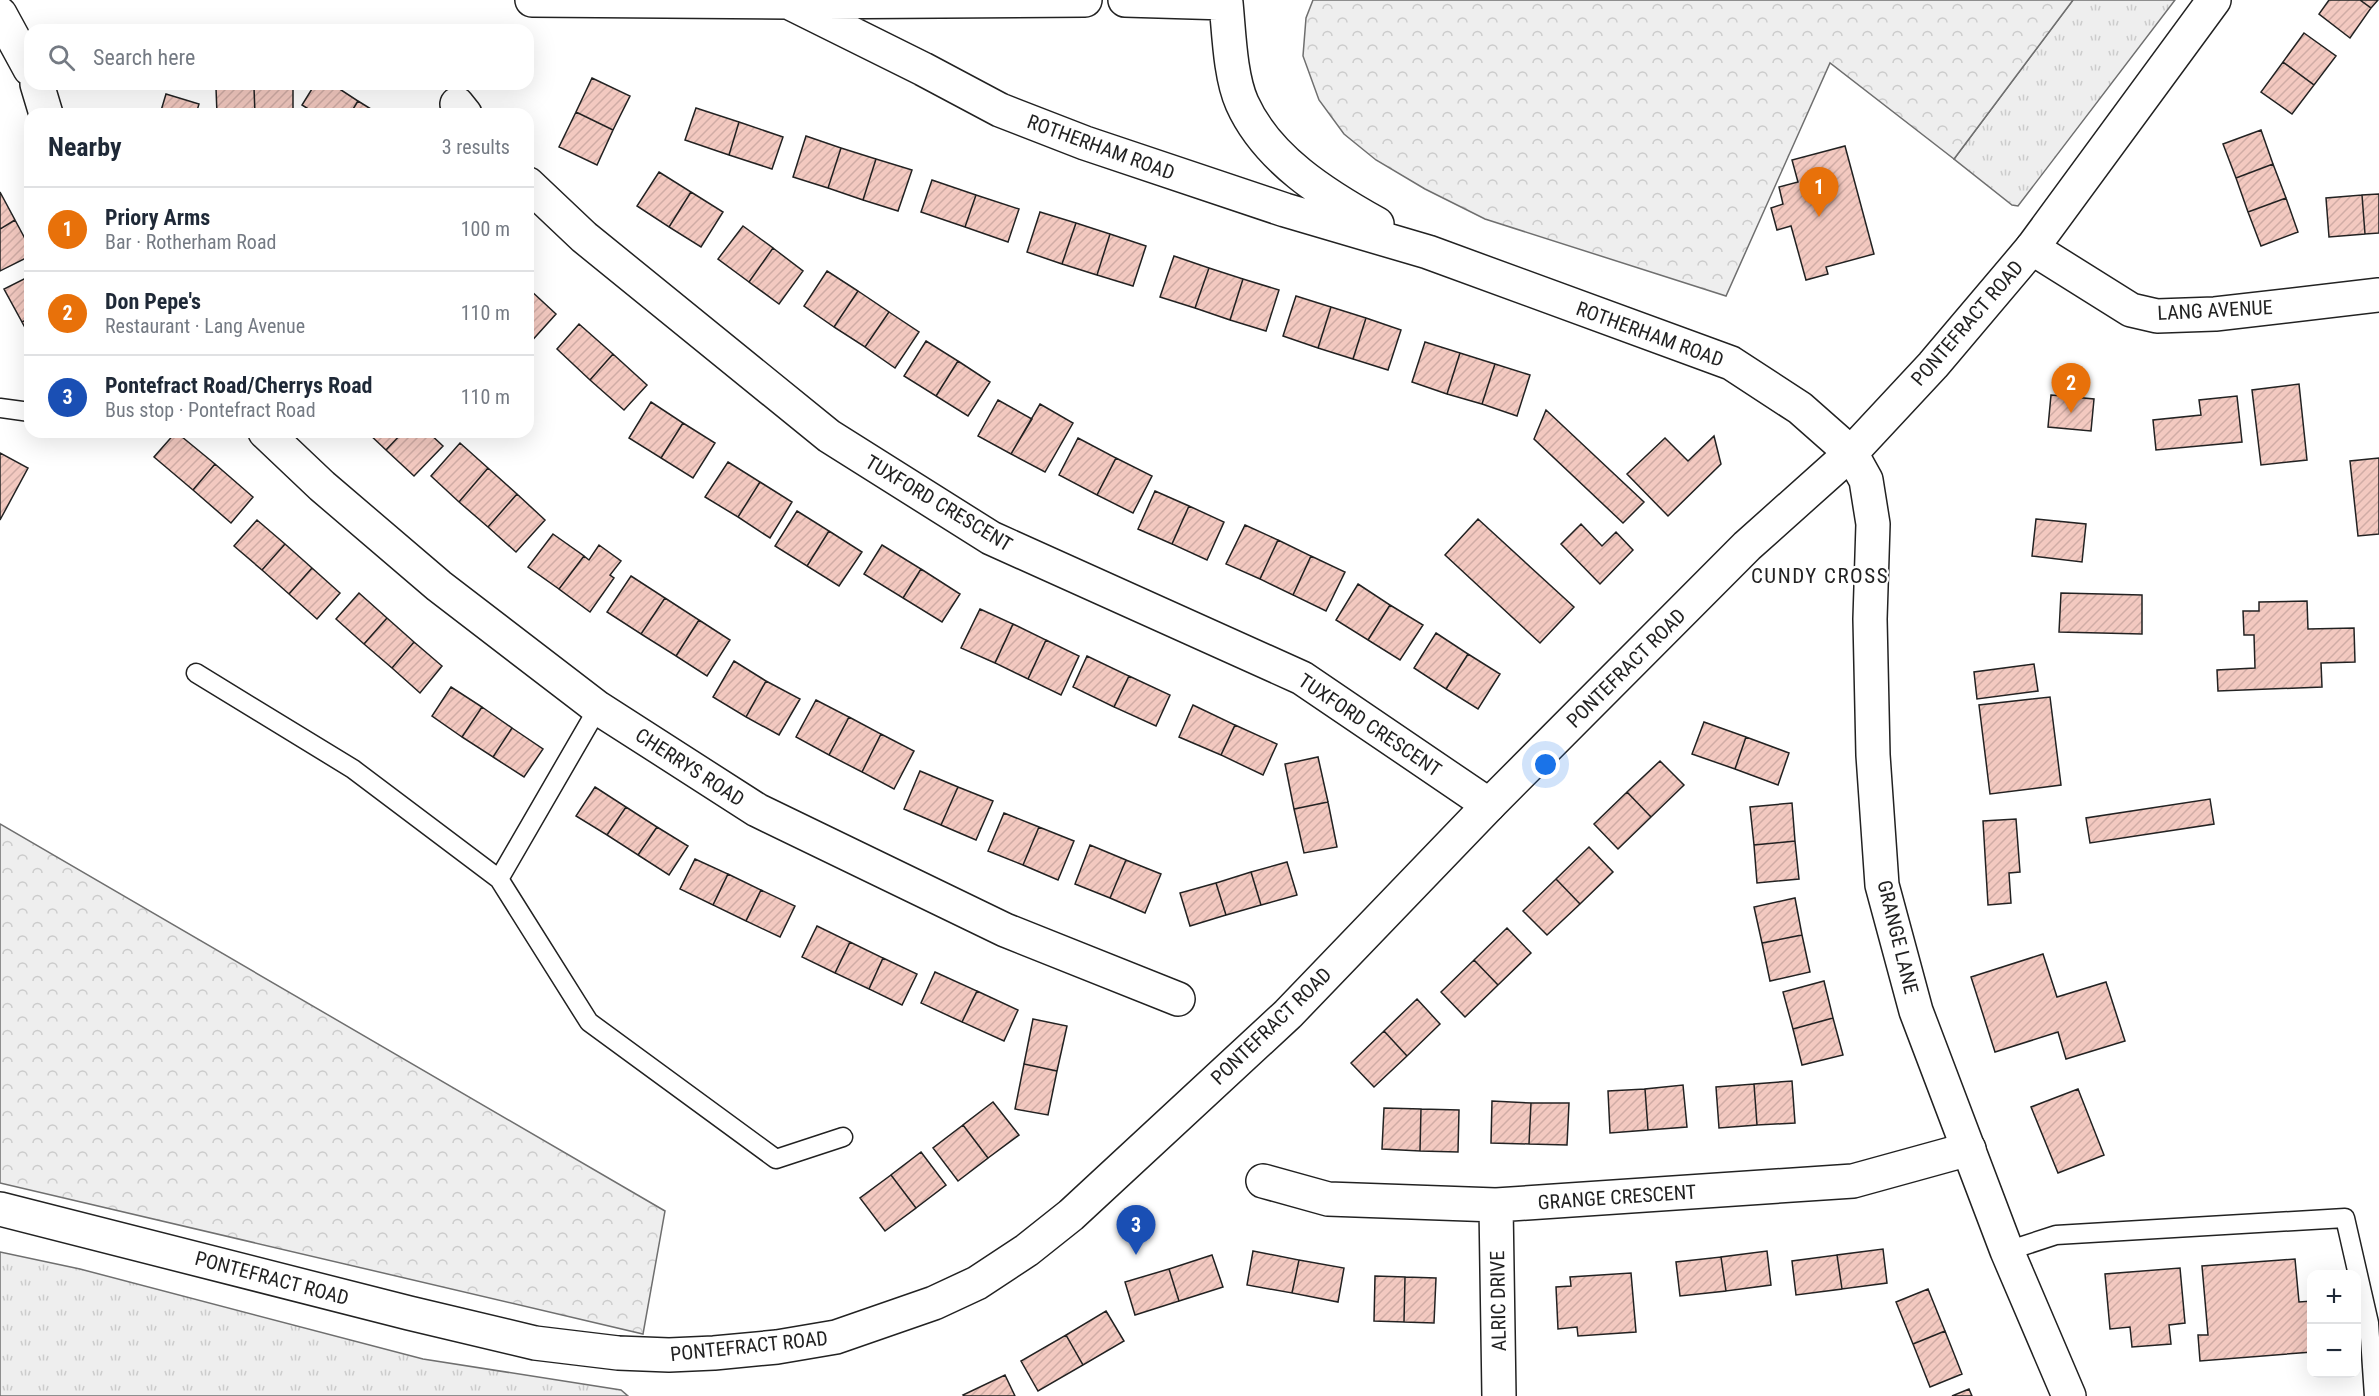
<!DOCTYPE html>
<meta charset="utf-8">
<style>
:root{--surface:#fff;--page:#f2f2f3;--text:#1f2937;--muted:#747a83;--line:#e0e1e3;--accent:#c62828}
body{margin:0;font-family:"Roboto Condensed",sans-serif;background:var(--page);color:var(--text)}
.controls{position:absolute;right:18px;bottom:18px;display:grid;overflow:hidden;border-radius:12px;box-shadow:0 6px 24px #0002}
.controls button{width:54px;height:54px;display:grid;place-items:center;padding:0;border:0;border-bottom:2px solid var(--line);background:var(--surface);color:var(--text);font:30px sans-serif}
.you{position:absolute;left:1546px;top:765px;width:21px;height:21px;margin:-15px;border:4px solid #fff;border-radius:50%;background:#1a73e8;box-shadow:0 0 0 9px #1a73e833}
.badge{display:grid;place-items:center;width:39px;height:39px;border-radius:50%;background:var(--accent);color:#fff;font-size:20px;font-weight:700}
.pin{position:absolute;translate:-50% -50px;filter:drop-shadow(0 2px 3px #0008)}
.pin::after{content:'';position:absolute;top:32px;width:21px;height:18px;background:inherit;clip-path:polygon(0 0,100% 0,50% 100%)}
.list{margin:0;padding:0;list-style:none}
h2{display:flex;justify-content:space-between;align-items:center;height:78px;margin:0;padding:0 24px;font-size:26px}
h2 small{font-size:20px;font-weight:400;color:var(--muted)}
.list li{display:grid;grid-template-columns:39px 1fr auto;gap:18px;align-items:center;box-sizing:border-box;height:84px;padding:0 24px;border-top:2px solid var(--line)}
.list b{display:block;font-size:22px;white-space:nowrap}
.list p{margin:0;font-size:20px;white-space:nowrap;color:var(--muted)}
.list em{font-size:20px;font-style:normal;color:var(--muted)}
.icon{flex:none;width:33px;height:33px;fill:none;stroke:currentColor;stroke-width:2;stroke-linecap:round;stroke-linejoin:round}
.map{position:relative;flex:none;width:2379px;height:1396px;overflow:hidden}
.search{position:absolute;background:var(--surface);box-shadow:0 6px 24px #0002;left:24px;top:24px;width:510px;height:66px;display:flex;align-items:center;gap:15px;box-sizing:border-box;padding:0 21px;border-radius:18px;color:var(--muted);font-size:22px}
.panel{position:absolute;background:var(--surface);box-shadow:0 6px 24px #0002;left:24px;top:108px;width:510px;height:330px;border-radius:18px}
.map>svg:first-child{display:block}
.grass{fill:url(#grass-tufts);stroke:#6f6f6f;stroke-width:1.5}
.forest{fill:url(#forest-crowns);stroke:#6f6f6f;stroke-width:1.5}
.building{fill:url(#building-hatch);stroke:#222;stroke-width:1.5}
.lines{fill:none;stroke-linecap:round;stroke-linejoin:round}
.service-casing{stroke:#222;stroke-width:21}
.minor-casing{stroke:#222;stroke-width:36}
.primary-casing{stroke:#222;stroke-width:36}
.trunk-casing{stroke:#222;stroke-width:36}
.service{stroke:#fff;stroke-width:18}
.minor{stroke:#fff;stroke-width:33}
.primary{stroke:#fff;stroke-width:33}
.trunk{stroke:#fff;stroke-width:33}
.labels{text-anchor:middle;stroke-width:4.5;stroke-linejoin:round;paint-order:stroke}
.street-label{font-size:20px;fill:#222;stroke:#fff}
.neighbourhood-label{font-size:21px;letter-spacing:1.5px;fill:#222;stroke:#fff}
</style>
<div class="map">
<svg width="2379" height="1396" viewBox="0 0 2379 1396">
<defs>
<pattern id="grass-tufts" width="24" height="20" patternUnits="userSpaceOnUse" patternTransform="scale(1.5)"><rect width="24" height="20" fill="#eee"/><path d="M3 7l-1-3M5 7V3M7 7l1-3M15 17l-1-3M17 17v-4M19 17l1-3" fill="none" stroke="#ccc"/></pattern>
<pattern id="forest-crowns" width="20" height="18" patternUnits="userSpaceOnUse" patternTransform="scale(1.5)"><rect width="20" height="18" fill="#eee"/><path d="M2 6a3 3 0 1 1 6 0M12 15a3 3 0 1 1 6 0" fill="none" stroke="#ccc"/></pattern>
<pattern id="building-hatch" width="6" height="6" patternUnits="userSpaceOnUse" patternTransform="scale(1.5)"><rect width="6" height="6" fill="#f3c9c0"/><path d="M-1 1l2-2M0 6l6-6M5 7l2-2" fill="none" stroke="#d0aca5"/></pattern>
</defs>
<rect width="100%" height="100%" fill="#fff"/>
<!-- grass -->
<path class="grass" d="M2073 0H2175L2018 206 2012 205 1954 159Z
M0 1252 80 1269 423 1359 621 1390 628 1396H0Z"/>
<!-- forest -->
<path class="forest" d="M1313 0H2073L1954 159 1830 63 1726 296 1485 219 1425 189 1376 160 1344 134 1319 100 1303 56 1306 18Z
M0 824 665 1211 643 1334 0 1183Z"/>
<!-- building -->
<path class="building" d="M2329 0H2360L2371 8 2350 38 2319 14Z
M2360 0H2378L2371 8Z
M2304 33 2336 56 2314 85 2283 62Z
M2283 62 2314 85 2292 114 2261 92Z
M592 78 630 96 613 130 576 112Z
M315 84H332L358 101 350 114H316L302 105Z
M216 88H254L255 114H217Z
M254 88H293V114H255Z
M166 94 199 104 196 114H160Z
M358 101 379 114H350Z
M696 108 739 122 729 155 685 140Z
M576 112 613 130 597 165 559 147Z
M739 122 783 137 772 169 729 155Z
M2261 130 2273 164 2236 178 2223 144Z
M806 136 841 148 828 188 793 177Z
M1845 146 1874 254 1826 267 1828 274 1806 280 1791 226 1777 230 1771 208 1783 204 1779 187 1798 182 1792 160Z
M841 148 876 159 863 200 828 188Z
M876 159 912 170 898 211 863 200Z
M2273 164 2286 198 2248 212 2236 178Z
M659 172 691 192 669 227 637 206Z
M932 180 976 195 965 227 921 212Z
M0 192 15 220 0 229Z
M691 192 723 212 701 247 669 227Z
M2379 194V233L2365 234 2362 195Z
M976 195 1019 209 1008 242 965 227Z
M2362 195 2365 234 2329 237 2326 198Z
M2286 198 2298 232 2261 246 2248 212Z
M1040 212 1076 223 1062 264 1027 252Z
M15 220 30 248V256L0 271V229Z
M1076 223 1110 234 1097 275 1062 264Z
M743 226 773 248 749 282 718 259Z
M1110 234 1146 246 1133 286 1097 275Z
M773 248 803 271 779 304 749 282Z
M1174 256 1209 268 1195 308 1160 297Z
M1209 268 1243 279 1230 320 1195 308Z
M827 271 858 291 834 327 804 306Z
M30 276V318L22 322 4 289Z
M1243 279 1279 290 1266 331 1230 320Z
M529 289 556 314 528 345V290Z
M858 291 889 312 865 347 834 327Z
M1296 296 1331 307 1318 348 1283 336Z
M1331 307 1366 318 1353 359 1318 348Z
M889 312 919 332 895 368 865 347Z
M30 318V337L22 322Z
M1366 318 1401 330 1388 370 1353 359Z
M579 324 613 354 590 380 557 349Z
M926 341 958 361 936 396 904 376Z
M1425 342 1460 353 1447 394 1412 382Z
M1460 353 1495 364 1482 404 1447 394Z
M613 354 647 385 624 410 590 380Z
M958 361 990 382 968 416 936 396Z
M1495 364 1530 375 1517 416 1482 404Z
M2299 384 2307 460 2261 465 2252 390Z
M2051 395 2094 399 2091 431 2048 427Z
M2237 396 2242 442 2156 450 2153 420 2201 415 2199 400Z
M998 400 1032 419 1011 454 978 436Z
M651 402 683 423 661 458 629 438Z
M1040 404 1073 423 1045 472 1011 454Z
M1546 410 1644 502 1623 523 1534 439Z
M683 423 715 443 693 478 661 458Z
M176 432 215 464 193 490 154 457Z
M367 432H403L386 450Z
M403 432H428L443 446 414 476 386 450Z
M1714 436 1721 464 1668 516 1627 474 1665 438 1688 461Z
M1078 438 1116 458 1097 495 1059 475Z
M460 443 488 468 459 502 431 476Z
M0 453 28 468 0 520Z
M1116 458 1152 476 1133 513 1097 495Z
M2379 458V534L2358 536 2350 461Z
M728 462 760 482 738 517 705 497Z
M215 464 253 497 231 523 193 490Z
M488 468 517 494 488 527 459 502Z
M760 482 792 502 770 538 738 517Z
M1155 491 1189 506 1172 544 1138 529Z
M517 494 545 520 516 552 488 527Z
M1189 506 1224 522 1207 560 1172 544Z
M797 511 829 531 807 566 775 546Z
M1478 519 1574 607 1540 643 1445 555Z
M2036 519 2086 524 2082 562 2032 556Z
M257 520 285 544 262 570 234 546Z
M1581 524 1602 546 1616 532 1633 550 1600 584 1561 544Z
M1245 525 1278 540 1260 579 1226 564Z
M829 531 862 552 839 586 807 566Z
M553 534 584 556 559 589 528 567Z
M1278 540 1311 556 1293 595 1260 579Z
M285 544 312 568 289 594 262 570Z
M599 545 621 561 610 575 614 578 590 612 559 589 584 556 589 560Z
M882 545 921 569 903 598 864 574Z
M1311 556 1345 572 1326 611 1293 595Z
M312 568 340 593 317 619 289 594Z
M921 569 960 594 942 622 903 598Z
M631 576 665 598 641 634 607 612Z
M1358 584 1390 605 1368 640 1336 620Z
M359 593 387 618 364 644 336 619Z
M2061 593 2142 595V634L2059 632Z
M665 598 699 620 676 656 641 634Z
M2307 601 2308 629 2354 628 2355 662 2321 663 2322 687 2218 691 2217 670 2255 668 2254 635H2244L2243 611H2259V602Z
M1390 605 1423 625 1400 660 1368 640Z
M980 609 1013 624 995 663 961 648Z
M387 618 414 642 392 668 364 644Z
M699 620 730 640 707 676 676 656Z
M1013 624 1046 640 1028 679 995 663Z
M1436 633 1468 654 1446 689 1414 668Z
M1046 640 1079 656 1061 695 1028 679Z
M414 642 442 666 420 693 392 668Z
M1468 654 1500 674 1478 709 1446 689Z
M1087 656 1129 676 1114 707 1073 687Z
M734 661 766 681 746 717 713 697Z
M2034 664 2038 691 1977 699 1974 672Z
M1129 676 1170 695 1156 726 1114 707Z
M766 681 800 699 779 735 746 717Z
M451 687 482 707 462 737 432 716Z
M2050 697 2061 785 1990 794 1979 705Z
M816 700 849 717 829 755 796 737Z
M1193 705 1235 725 1221 755 1179 737Z
M482 707 512 728 493 757 462 737Z
M849 717 881 734 862 772 829 755Z
M1704 722 1746 737 1735 769 1692 754Z
M1235 725 1277 744 1263 775 1221 755Z
M512 728 543 749 524 777 493 757Z
M881 734 914 751 894 789 862 772Z
M1746 737 1789 753 1778 785 1735 769Z
M1318 757 1328 802 1294 809 1285 764Z
M1660 761 1684 785 1651 817 1627 792Z
M920 771 958 787 941 825 904 809Z
M595 787 626 807 607 835 576 816Z
M958 787 993 801 976 840 941 825Z
M1627 792 1651 817 1618 849 1594 824Z
M2210 799 2214 824 2090 843 2086 818Z
M1328 802 1337 847 1304 853 1294 809Z
M1792 803 1795 841 1754 845 1750 807Z
M626 807 657 827 638 855 607 835Z
M1004 813 1039 827 1023 865 988 851Z
M2016 819 2020 872 2009 873 2011 903 1988 905 1983 821Z
M657 827 688 846 669 875 638 855Z
M1039 827 1074 841 1058 880 1023 865Z
M1795 841 1799 879 1757 883 1754 845Z
M1090 845 1126 860 1110 898 1075 884Z
M1589 847 1613 872 1580 904 1556 879Z
M695 859 728 874 713 905 680 889Z
M1126 860 1161 874 1145 913 1110 898Z
M1287 862 1297 895 1261 905 1251 872Z
M1251 872 1261 905 1226 915 1216 883Z
M728 874 761 890 746 921 713 905Z
M1556 879 1580 904 1547 935 1523 911Z
M1216 883 1226 915 1190 926 1180 893Z
M761 890 795 906 780 937 746 921Z
M1795 898 1802 935 1762 943 1754 907Z
M817 926 850 942 835 973 802 957Z
M1507 928 1531 953 1498 985 1474 960Z
M1802 935 1810 972 1770 981 1762 943Z
M850 942 883 958 869 989 835 973Z
M2043 954 2057 997 2106 982 2125 1041 2066 1059 2058 1032 1995 1052 1971 977Z
M883 958 917 974 902 1005 869 989Z
M1474 960 1498 985 1465 1017 1441 992Z
M935 972 977 991 962 1022 921 1003Z
M1824 981 1833 1018 1793 1029 1783 992Z
M977 991 1018 1010 1004 1041 962 1022Z
M1417 999 1440 1024 1407 1056 1384 1031Z
M1833 1018 1843 1055 1802 1065 1793 1029Z
M1033 1019 1067 1026 1057 1071 1024 1064Z
M1384 1031 1407 1056 1374 1087 1351 1063Z
M1024 1064 1057 1071 1048 1115 1015 1109Z
M1792 1081 1795 1123 1757 1125 1754 1084Z
M1754 1084 1757 1125 1719 1128 1716 1087Z
M1683 1085 1687 1127 1648 1130 1645 1089Z
M1645 1089 1648 1130 1610 1133 1608 1091Z
M2078 1089 2104 1155 2058 1173 2031 1107Z
M1492 1101 1531 1103 1529 1144 1491 1143Z
M993 1102 1019 1135 988 1158 963 1125Z
M1531 1103H1569L1567 1145 1529 1144Z
M1384 1108 1421 1109 1420 1151 1382 1149Z
M1421 1109 1459 1110 1458 1152 1420 1151Z
M963 1125 988 1158 958 1181 933 1148Z
M921 1152 946 1185 916 1208 891 1175Z
M891 1175 916 1208 885 1231 860 1198Z
M1883 1249 1887 1283 1842 1289 1837 1255Z
M1253 1251 1299 1260 1292 1293 1247 1285Z
M1767 1251 1771 1285 1726 1291 1721 1257Z
M1212 1255 1223 1287 1179 1301 1169 1269Z
M1837 1255 1842 1289 1796 1295 1792 1261Z
M1721 1257 1726 1291 1680 1296 1676 1262Z
M2295 1259 2299 1302 2312 1301V1352L2200 1361 2198 1335H2208L2202 1266Z
M1299 1260 1344 1268 1338 1302 1292 1293Z
M2180 1268 2185 1323 2169 1325 2171 1344 2132 1347 2130 1327 2110 1329 2105 1274Z
M1169 1269 1179 1301 1135 1315 1125 1282Z
M1631 1273 1636 1332 1578 1336 1577 1327 1558 1329 1556 1287 1571 1286 1570 1277Z
M1375 1276 1405 1277 1404 1322 1374 1321Z
M1405 1277 1436 1278 1434 1323 1404 1322Z
M1928 1289 1945 1331 1913 1344 1896 1302Z
M1106 1311 1124 1341 1083 1365 1066 1335Z
M1945 1331 1962 1374 1930 1387 1913 1344Z
M1066 1335 1083 1365 1038 1391 1021 1361Z
M1005 1375 1015 1396H964L963 1395Z
M1969 1389 1972 1396H1952Z"/>
<g class="lines">
<defs>
<path id="service" d="M0 408 30 412
M196 673 353 769 499 879 589 1022 776 1159 843 1137
M499 879 598 708
M2007 1251 2056 1235 2345 1218 2369 1323 2374 1396"/>
<path id="minor" d="M0 14 30 69
M37 84 46 114
M457 104 465 114
M528 184 584 237 829 436 991 538 1302 678 1489 805
M2032 248 2131 310 2157 316 2215 314 2379 295
M265 432 322 486 439 586 598 708 757 810 1005 930 1178 999
M1263 1181 1328 1199 1496 1205 1853 1181 1969 1149
M1496 1205 1499 1396"/>
<path id="primary" d="M532 0 788 2 1085 0
M1125 0 1226 3C1229 33 1230 76 1242 103 1267 159 1325 195 1377 224
M788 2 923 69 1000 110 1085 143 1285 210 1428 252 1731 363 1800 408 1851 453"/>
<path id="trunk" d="M1851 453 1866 480 1873 524 1870 619 1873 755 1882 885 1916 1011 2007 1251 2069 1396
M0 1209 409 1313 535 1343 618 1353 669 1355 714 1353 777 1347 836 1337 934 1303 977 1283 1027 1250 1071 1215 1288 1014 1489 805 1747 546 1851 453 1933 365 2032 248 2214 0"/>
</defs>
<!-- service casing -->
<use href="#service" class="service-casing"/>
<!-- minor casing -->
<use href="#minor" class="minor-casing"/>
<!-- primary casing -->
<use href="#primary" class="primary-casing"/>
<!-- trunk casing -->
<use href="#trunk" class="trunk-casing"/>
<!-- service -->
<use href="#service" class="service"/>
<!-- minor -->
<use href="#minor" class="minor"/>
<!-- primary -->
<use href="#primary" class="primary"/>
<!-- trunk -->
<use href="#trunk" class="trunk"/>
</g>
<g class="labels">
<!-- street labels -->
<g class="street-label">
<text transform="translate(1101 147) rotate(20)" y="7">ROTHERHAM ROAD</text>
<text transform="translate(2215 310) rotate(-3)" y="7">LANG AVENUE</text>
<text transform="translate(1967 323) rotate(-49)" y="7">PONTEFRACT ROAD</text>
<text transform="translate(1650 334) rotate(20)" y="7">ROTHERHAM ROAD</text>
<text transform="translate(939 503) rotate(31)" y="7">TUXFORD CRESCENT</text>
<text transform="translate(1626 668) rotate(-45)" y="7">PONTEFRACT ROAD</text>
<text transform="translate(1370 725) rotate(34)" y="7">TUXFORD CRESCENT</text>
<text transform="translate(690 767) rotate(33)" y="7">CHERRYS ROAD</text>
<text transform="translate(1898 937) rotate(76)" y="7">GRANGE LANE</text>
<text transform="translate(1271 1026) rotate(-44)" y="7">PONTEFRACT ROAD</text>
<text transform="translate(1617 1197) rotate(-4)" y="7">GRANGE CRESCENT</text>
<text transform="translate(272 1278) rotate(15)" y="7">PONTEFRACT ROAD</text>
<text transform="translate(1498 1301) rotate(-91)" y="7">ALRIC DRIVE</text>
<text transform="translate(749 1346) rotate(-6)" y="7">PONTEFRACT ROAD</text>
</g>
<!-- neighbourhood labels -->
<g class="neighbourhood-label">
<text x="1820" y="583">CUNDY CROSS</text>
</g>
</g>
</svg>
<div class="controls">
<button>+</button>
<button>−</button>
</div>
<div class="you"></div>
<div class="pin badge" style="left:1819px;top:217px;background:#e8710a">1</div>
<div class="pin badge" style="left:2071px;top:413px;background:#e8710a">2</div>
<div class="pin badge" style="left:1136px;top:1255px;background:#1a4fb4">3</div>
<div class="search"><svg class="icon" aria-label="search" viewBox="0 0 24 24"><circle cx="10" cy="10" r="6"/><path d="M15 15l6 6"/></svg>Search here</div>
<section class="panel">
<h2>Nearby<small>3 results</small></h2>
<ul class="list">
<li><span class="badge" style="background:#e8710a">1</span><div><b>Priory Arms</b><p>Bar · Rotherham Road</p></div><em>100 m</em></li>
<li><span class="badge" style="background:#e8710a">2</span><div><b>Don Pepe's</b><p>Restaurant · Lang Avenue</p></div><em>110 m</em></li>
<li><span class="badge" style="background:#1a4fb4">3</span><div><b>Pontefract Road/Cherrys Road</b><p>Bus stop · Pontefract Road</p></div><em>110 m</em></li>
</ul>
</section>
</div>
